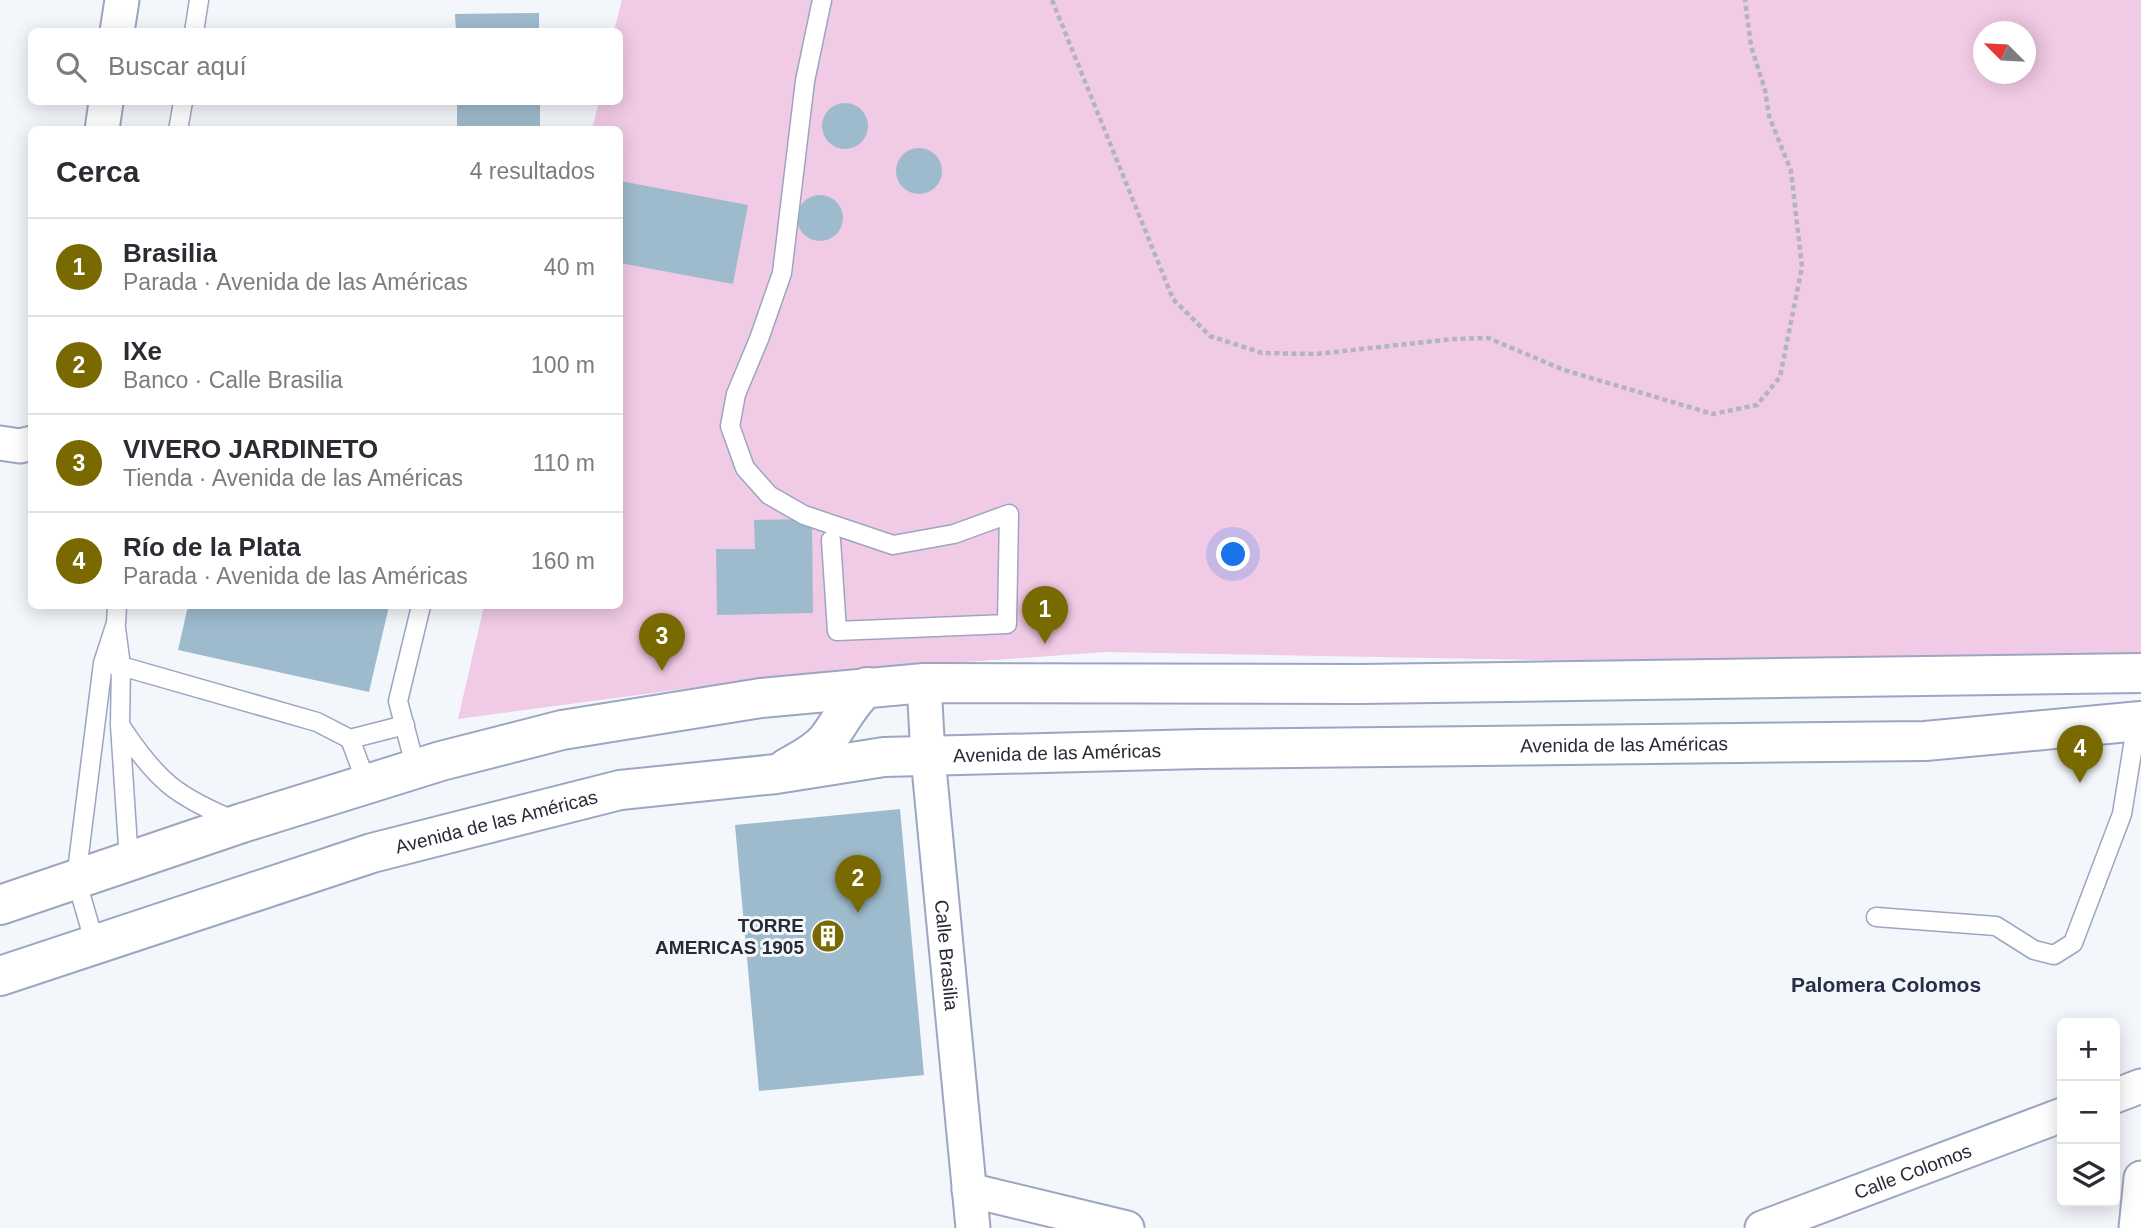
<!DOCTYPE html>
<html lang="es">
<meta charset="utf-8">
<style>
:root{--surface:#fff;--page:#f7f7f7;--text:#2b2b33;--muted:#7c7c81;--line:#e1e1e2;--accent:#786900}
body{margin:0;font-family:Arial,sans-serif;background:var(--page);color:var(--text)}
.controls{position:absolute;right:21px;bottom:21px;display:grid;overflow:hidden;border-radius:10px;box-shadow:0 4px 18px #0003}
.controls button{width:63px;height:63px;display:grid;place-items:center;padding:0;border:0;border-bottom:2px solid var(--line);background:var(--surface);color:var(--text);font:35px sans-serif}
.compass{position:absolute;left:1973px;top:21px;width:63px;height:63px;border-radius:50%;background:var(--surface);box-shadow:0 4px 18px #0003;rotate:294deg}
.you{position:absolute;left:1234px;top:555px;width:24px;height:24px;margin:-18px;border:5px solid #fff;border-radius:50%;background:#1a73e8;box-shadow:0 0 0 10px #1a73e833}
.badge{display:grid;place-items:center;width:46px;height:46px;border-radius:50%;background:var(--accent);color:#fff;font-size:23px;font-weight:700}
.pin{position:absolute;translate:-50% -58px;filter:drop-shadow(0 2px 4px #0008)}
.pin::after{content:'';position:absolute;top:37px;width:24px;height:21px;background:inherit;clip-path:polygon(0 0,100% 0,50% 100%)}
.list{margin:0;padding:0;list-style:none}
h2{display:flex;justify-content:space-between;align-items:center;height:91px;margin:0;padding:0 28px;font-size:30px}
h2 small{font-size:23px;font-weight:400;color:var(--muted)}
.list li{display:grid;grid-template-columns:46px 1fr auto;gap:21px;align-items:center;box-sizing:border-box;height:98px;padding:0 28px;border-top:2px solid var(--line)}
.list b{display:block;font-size:26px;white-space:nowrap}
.list p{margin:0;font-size:23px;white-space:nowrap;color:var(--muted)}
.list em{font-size:23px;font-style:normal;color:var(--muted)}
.icon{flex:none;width:38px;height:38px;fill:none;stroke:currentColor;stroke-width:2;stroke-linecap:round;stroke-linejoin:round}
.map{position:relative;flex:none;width:2141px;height:1228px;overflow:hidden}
.search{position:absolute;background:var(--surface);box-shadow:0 4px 18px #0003;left:28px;top:28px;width:595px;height:77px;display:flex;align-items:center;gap:18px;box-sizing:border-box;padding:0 24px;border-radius:10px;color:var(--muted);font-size:26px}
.panel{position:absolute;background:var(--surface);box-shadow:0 4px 18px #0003;left:28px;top:126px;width:595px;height:483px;border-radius:10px}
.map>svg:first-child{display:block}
.green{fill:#f1cae5;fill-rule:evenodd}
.building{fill:#9ebbcd}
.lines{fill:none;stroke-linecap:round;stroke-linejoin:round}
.lane-casing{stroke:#9ca6c2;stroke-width:21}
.street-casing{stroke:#9ca6c2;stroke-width:37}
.secondary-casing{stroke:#9ca6c2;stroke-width:42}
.path{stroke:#b2b5bc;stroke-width:4.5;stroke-dasharray:5 3.5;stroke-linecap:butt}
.lane{stroke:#fff;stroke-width:18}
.street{stroke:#fff;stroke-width:33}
.secondary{stroke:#fff;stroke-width:38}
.labels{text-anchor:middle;stroke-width:6;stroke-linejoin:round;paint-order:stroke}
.street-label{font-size:19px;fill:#272b36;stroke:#f3f6fb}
.poi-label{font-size:19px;font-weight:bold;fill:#272b36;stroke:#f3f6fb;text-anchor:end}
.neighbourhood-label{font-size:21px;font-weight:bold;fill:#272f45;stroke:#f3f6fb}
</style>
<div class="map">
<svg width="2141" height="1228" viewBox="0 0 2141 1228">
<rect width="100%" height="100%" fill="#f3f6fb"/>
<!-- green -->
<path class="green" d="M622 0H2141V671L1105 652 788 675 458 719 484 606H620V130L592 129 599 102H620V32L614 31ZM1983 32H2025V74H1983Z"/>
<!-- building -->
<path class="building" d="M539 13V32H456L455 14Z
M457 102H540V130H457Z
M822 126a23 23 0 1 1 46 0a23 23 0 1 1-46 0Z
M896 171a23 23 0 1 1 46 0a23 23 0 1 1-46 0Z
M620 181 748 205 733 284 620 263Z
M797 218a23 23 0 1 1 46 0a23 23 0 1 1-46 0Z
M812 519 813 613 717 615 716 549H755L754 520Z
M188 606H389L369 692 178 650Z
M900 809 924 1075 759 1091 735 825Z"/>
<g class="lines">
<defs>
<path id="lane" d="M822 0 805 81 782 273 759 339 736 394 730 426 745 468 769 495 804 515 893 545 954 534 1009 514 1007 624 837 631 831 540
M194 32 199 0
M178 130 183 102
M116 628 121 666 120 725 129 862
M103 663 121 666 317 722 350 739 367 784
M122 728C157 781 177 797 236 821
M350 739 405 725
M416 769 398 701 421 606
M1876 917 1996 926 2034 950 2054 955 2073 943 2122 814 2137 721
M95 944 76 879 103 663 116 623 117 606"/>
<g id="street">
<path d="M117 32 122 0"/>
<path d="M102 130 106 102"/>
<path d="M0 443 20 446 32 443"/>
<path id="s1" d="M924 683 928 757 973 1228"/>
<path d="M2115 1096 2141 1086"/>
<path d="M969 1190 1127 1228"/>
<path id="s2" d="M1762 1228 2062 1115"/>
<path d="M2136 1228 2141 1178"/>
</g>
<g id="secondary">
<path d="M787 768C801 760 816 753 827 740 841 722 849 702 867 687"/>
<path d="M0 905 242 823 441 761 562 730 761 698 924 683 1360 684 2141 673"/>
<path id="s3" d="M0 976 372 853 620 790 776 774 884 757 1200 749 1925 741 2141 721"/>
</g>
</defs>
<!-- lane casing -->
<use href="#lane" class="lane-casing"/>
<!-- street casing -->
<use href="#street" class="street-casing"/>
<!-- secondary casing -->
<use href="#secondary" class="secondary-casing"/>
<!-- path -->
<path class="path" d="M1052 0 1173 299 1210 336 1262 353 1316 354 1453 339 1488 338 1564 370 1713 414 1757 405 1780 377 1802 267 1791 171 1769 116 1765 90 1751 46 1745 0"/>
<!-- lane -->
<use href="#lane" class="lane"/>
<!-- street -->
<use href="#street" class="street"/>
<!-- secondary -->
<use href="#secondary" class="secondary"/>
</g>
<!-- icons -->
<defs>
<symbol id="building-disc" viewBox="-11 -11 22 22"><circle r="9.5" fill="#786900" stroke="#f3f6fb"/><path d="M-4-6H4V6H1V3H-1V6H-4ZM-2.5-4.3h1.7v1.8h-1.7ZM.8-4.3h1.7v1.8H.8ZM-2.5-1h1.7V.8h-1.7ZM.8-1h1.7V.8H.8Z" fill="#fff"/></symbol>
</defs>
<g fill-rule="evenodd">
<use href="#building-disc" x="809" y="917" width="38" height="38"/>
</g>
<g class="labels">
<!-- street labels -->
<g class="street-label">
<text dy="7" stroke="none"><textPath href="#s3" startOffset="1654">Avenida de las Américas</textPath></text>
<text dy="7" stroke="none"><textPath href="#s3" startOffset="1087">Avenida de las Américas</textPath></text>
<text dy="7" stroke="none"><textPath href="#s3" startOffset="520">Avenida de las Américas</textPath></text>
<text dy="7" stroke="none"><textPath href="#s1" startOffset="273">Calle Brasilia</textPath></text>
<text dy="7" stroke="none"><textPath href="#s2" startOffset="161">Calle Colomos</textPath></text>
</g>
<!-- poi labels -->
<g class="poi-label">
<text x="804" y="932">TORRE<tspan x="804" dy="22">AMERICAS 1905</tspan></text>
</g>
<!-- neighbourhood labels -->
<g class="neighbourhood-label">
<text x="1886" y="992">Palomera Colomos</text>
</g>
</g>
</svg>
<div class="controls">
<button>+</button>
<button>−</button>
<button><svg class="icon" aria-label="layers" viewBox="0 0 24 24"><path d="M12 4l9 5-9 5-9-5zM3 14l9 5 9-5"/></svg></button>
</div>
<svg class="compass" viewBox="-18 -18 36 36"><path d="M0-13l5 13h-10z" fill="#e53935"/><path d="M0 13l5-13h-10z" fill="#7c7c81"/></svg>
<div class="you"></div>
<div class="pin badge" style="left:1045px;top:644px">1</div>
<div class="pin badge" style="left:858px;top:913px">2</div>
<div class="pin badge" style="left:662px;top:671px">3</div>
<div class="pin badge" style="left:2080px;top:783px">4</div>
<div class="search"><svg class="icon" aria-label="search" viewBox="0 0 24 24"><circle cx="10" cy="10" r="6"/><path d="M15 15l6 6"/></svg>Buscar aquí</div>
<section class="panel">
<h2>Cerca<small>4 resultados</small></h2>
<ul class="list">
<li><span class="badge">1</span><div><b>Brasilia</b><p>Parada · Avenida de las Américas</p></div><em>40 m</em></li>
<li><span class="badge">2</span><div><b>IXe</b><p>Banco · Calle Brasilia</p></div><em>100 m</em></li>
<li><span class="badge">3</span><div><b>VIVERO JARDINETO</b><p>Tienda · Avenida de las Américas</p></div><em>110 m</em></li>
<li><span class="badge">4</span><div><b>Río de la Plata</b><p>Parada · Avenida de las Américas</p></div><em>160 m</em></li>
</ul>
</section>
</div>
